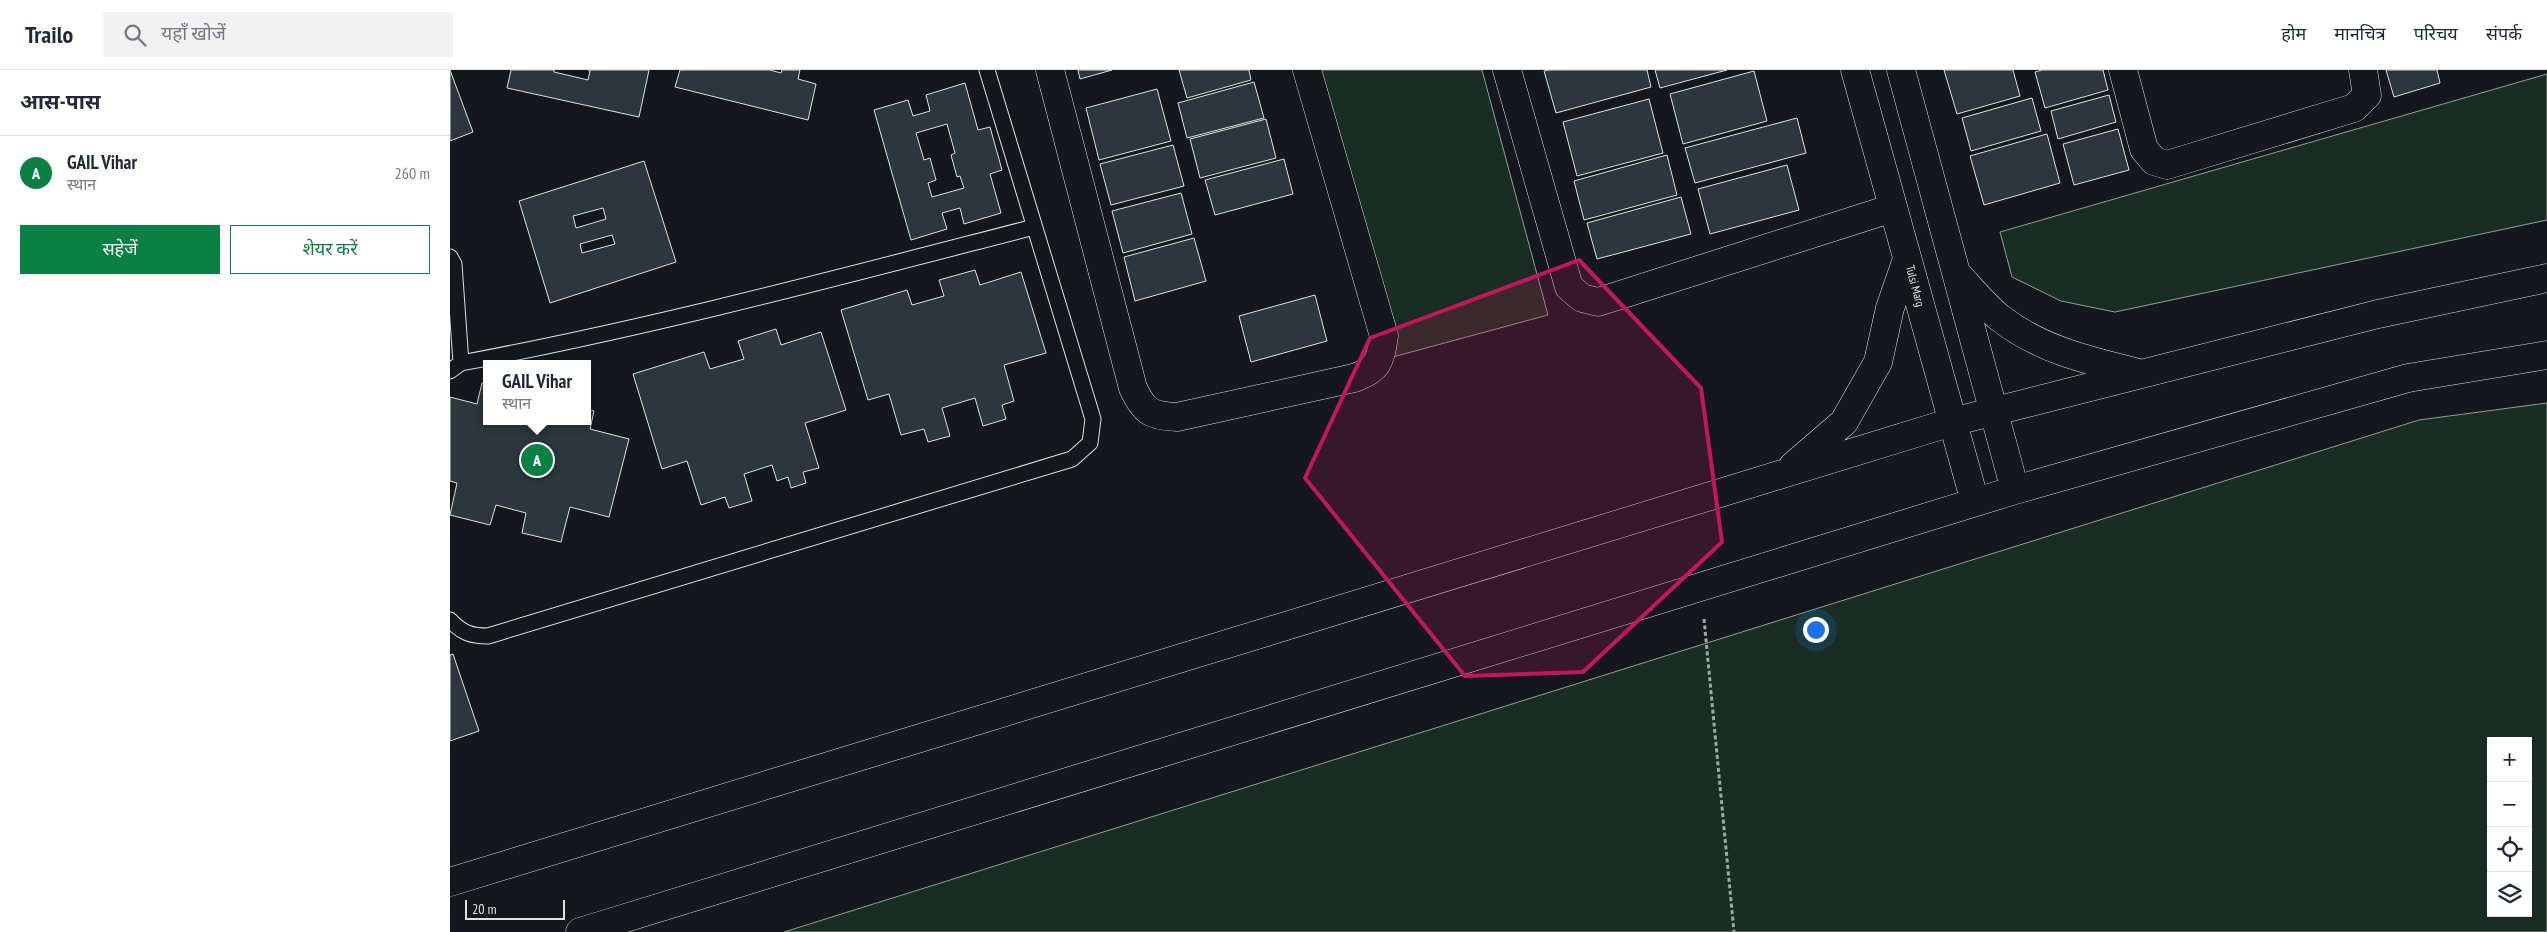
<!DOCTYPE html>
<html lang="hi">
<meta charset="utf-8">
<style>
:root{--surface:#fff;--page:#f2f2f3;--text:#1f2937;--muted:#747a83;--line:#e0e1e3;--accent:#0b8043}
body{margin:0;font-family:"PT Sans Narrow","Noto Sans Devanagari",sans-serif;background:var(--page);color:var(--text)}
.controls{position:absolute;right:15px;bottom:15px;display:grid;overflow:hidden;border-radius:0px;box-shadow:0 1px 4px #0004}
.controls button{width:45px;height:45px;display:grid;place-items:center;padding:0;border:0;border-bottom:1px solid var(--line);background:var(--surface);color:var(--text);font:25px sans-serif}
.scale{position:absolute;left:15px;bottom:12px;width:100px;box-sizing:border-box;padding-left:5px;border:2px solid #d8e6dc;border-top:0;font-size:14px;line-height:18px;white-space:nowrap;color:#d8e6dc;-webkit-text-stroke:4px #14181c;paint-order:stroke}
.you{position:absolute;left:1365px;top:559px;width:18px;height:18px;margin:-12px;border:4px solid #fff;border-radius:50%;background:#1a73e8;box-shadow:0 0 0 8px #1a73e833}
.badge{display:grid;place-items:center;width:32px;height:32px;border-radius:50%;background:var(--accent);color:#fff;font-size:16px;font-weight:700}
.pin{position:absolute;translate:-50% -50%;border:2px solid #fff;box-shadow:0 1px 5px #0006}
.popup{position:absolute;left:33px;top:290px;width:108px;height:65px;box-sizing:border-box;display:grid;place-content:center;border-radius:0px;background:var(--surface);filter:drop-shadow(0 1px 4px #0005);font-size:16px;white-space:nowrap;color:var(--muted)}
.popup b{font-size:19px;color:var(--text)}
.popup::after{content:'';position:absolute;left:50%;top:100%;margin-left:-10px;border:10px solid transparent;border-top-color:var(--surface)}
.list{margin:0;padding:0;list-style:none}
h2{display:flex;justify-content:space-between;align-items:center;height:65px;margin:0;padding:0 20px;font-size:21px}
h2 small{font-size:16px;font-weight:400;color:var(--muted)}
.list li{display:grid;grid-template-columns:32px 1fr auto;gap:15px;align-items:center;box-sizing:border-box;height:75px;padding:0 20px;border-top:1px solid var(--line)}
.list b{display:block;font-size:19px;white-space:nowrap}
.list p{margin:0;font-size:16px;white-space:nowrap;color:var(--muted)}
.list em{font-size:16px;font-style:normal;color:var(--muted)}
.actions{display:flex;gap:10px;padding:15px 20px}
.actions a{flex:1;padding:11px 0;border:1px solid var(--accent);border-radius:0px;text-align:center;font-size:18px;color:var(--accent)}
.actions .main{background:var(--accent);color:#fff}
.icon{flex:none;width:28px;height:28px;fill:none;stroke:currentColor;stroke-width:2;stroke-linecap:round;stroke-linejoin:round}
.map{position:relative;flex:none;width:2097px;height:862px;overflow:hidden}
header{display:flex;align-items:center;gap:30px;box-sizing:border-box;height:70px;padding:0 25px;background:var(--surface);border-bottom:1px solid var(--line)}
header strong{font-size:24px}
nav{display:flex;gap:28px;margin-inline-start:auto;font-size:18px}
.search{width:350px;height:45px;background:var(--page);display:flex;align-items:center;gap:12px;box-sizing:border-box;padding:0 18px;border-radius:0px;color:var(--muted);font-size:19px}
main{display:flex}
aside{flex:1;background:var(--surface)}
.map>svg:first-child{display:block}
.green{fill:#1a2d24;stroke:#939e99;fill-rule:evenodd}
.building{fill:#2c363c;stroke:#d8e6dc;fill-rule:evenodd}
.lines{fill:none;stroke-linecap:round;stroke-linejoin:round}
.service-casing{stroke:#d8e6dc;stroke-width:17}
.minor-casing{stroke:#d8e6dc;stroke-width:29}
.tertiary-casing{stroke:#d8e6dc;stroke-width:29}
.path{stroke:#9da8a2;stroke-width:3;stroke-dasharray:4 2.5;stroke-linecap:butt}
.service{stroke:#14181c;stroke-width:15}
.minor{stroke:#14181c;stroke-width:28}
.tertiary{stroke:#14181c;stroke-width:28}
.marked{fill:#c2185b;fill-opacity:0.2;stroke:#c2185b;stroke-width:4;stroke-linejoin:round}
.labels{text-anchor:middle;stroke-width:4;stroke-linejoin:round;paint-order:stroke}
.street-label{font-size:12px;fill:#d8e6dc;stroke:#14181c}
</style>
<header>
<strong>Trailo</strong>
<div class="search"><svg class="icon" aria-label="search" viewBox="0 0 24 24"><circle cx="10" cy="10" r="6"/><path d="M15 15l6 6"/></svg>यहाँ खोजें</div>
<nav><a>होम</a><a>मानचित्र</a><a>परिचय</a><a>संपर्क</a></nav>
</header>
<main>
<aside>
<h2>आस-पास<small></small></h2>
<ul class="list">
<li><span class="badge">A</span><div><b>GAIL Vihar</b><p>स्थान</p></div><em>260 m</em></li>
</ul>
<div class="actions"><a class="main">सहेजें</a><a>शेयर करें</a></div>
</aside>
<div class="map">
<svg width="2097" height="862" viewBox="0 0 2097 862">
<rect width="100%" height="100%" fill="#14181c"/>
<!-- green -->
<path class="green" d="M862 0H1032L1098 245 939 288Z
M2097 4V150L1665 242 1611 231 1562 207 1550 162Z
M2097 333V862H334L1969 350ZM2041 671H2078V843H2041Z"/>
<!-- building -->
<path class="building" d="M0 0 23 62 0 71Z
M61 0H104V2L138 10 140 1 138 0H199L189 47 57 18Z
M230 0H320L331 3 332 0H350L348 9 366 14 358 50 225 17Z
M628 0H662L630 9Z
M729 0H799L801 10 737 28Z
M1099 0H1197L1201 17 1106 43 1094 1Z
M1205 0H1277L1210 18Z
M1494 0H1563L1570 26 1507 44Z
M1592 0H1653L1658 20 1595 38 1585 2Z
M1936 0H1987L1990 13 1944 27Z
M1304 1 1317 51 1233 74 1220 24Z
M804 12 814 48 737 68 728 33Z
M515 13 528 60 540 57 552 100 540 104 551 143 514 154 510 138 492 143 497 159 461 170 424 40 458 30 463 46 480 41 476 25ZM497 54 505 83 501 85 507 107 510 106 514 118 482 127 478 113 486 110 480 88 474 90 466 63Z
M707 19 721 71 649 90 636 38Z
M1659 25 1666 52 1608 69 1601 41Z
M1582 28 1591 61 1521 81 1512 48Z
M1199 29 1213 83 1127 106 1113 52Z
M1347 48 1356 83 1245 113 1235 78Z
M816 49 826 88 750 108 740 69Z
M1668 59 1679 100 1624 115 1613 74Z
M1597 64 1610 113 1534 135 1520 86Z
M723 75 734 116 661 135 650 94Z
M1217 85 1227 125 1134 150 1124 111Z
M834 89 843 124 765 145 755 110Z
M194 91 226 192 100 233 69 131ZM153 138 156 149 126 158 123 146ZM162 165 165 174 132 183 130 174Z
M1337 95 1349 140 1260 164 1248 119Z
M731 123 742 164 673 183 662 141Z
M1231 127 1241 164 1147 189 1137 153Z
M744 168 756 211 685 231 674 187Z
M525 200 530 215 571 202 596 283 554 295 564 331 552 335 556 349 533 356 525 328 492 338 500 366 478 372 474 359 451 365 439 324 418 330 391 240 457 220 462 235 494 226 489 210Z
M865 225 877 271 801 292 789 246Z
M326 259 331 275 371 262 396 340 355 353 369 398 353 402 356 413 341 418 338 407 327 411 322 395 294 404 302 431 279 438 275 427 251 435 237 391 212 399 183 304 254 282 260 299 294 289 288 271Z
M32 313 37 314V351H137V339L144 341 140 359 179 369 159 447 120 437 111 472 72 463 76 443 46 435 40 455 0 445 7 413 0 411V327L27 334Z
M3 584 29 661 0 671V585Z"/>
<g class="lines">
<defs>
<path id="service" d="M0 187 4 194 11 293
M0 301 11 293C204 257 394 206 584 157
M0 550C12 563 21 566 38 566L622 389 640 373 643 349 537 0"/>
<path id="minor" d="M600 0 683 318C694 342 701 346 727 347L904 308C929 299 930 291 934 266L857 0
M1057 0 1119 217 1132 228 1148 232 1443 138
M1673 0 1694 79 1704 91 1717 95 1904 38 1917 25 1913 0"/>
<path id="tertiary" d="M1405 0 1525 432
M1451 0 1565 420
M1509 206C1522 220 1535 236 1550 248 1591 280 1640 291 1689 303
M1343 396 1394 352 1428 292 1440 238 1457 189
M0 812 1502 352 1928 244 2097 208
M130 862 1565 420 1958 308 2097 285"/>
</defs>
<!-- service casing -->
<use href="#service" class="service-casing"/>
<!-- minor casing -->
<use href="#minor" class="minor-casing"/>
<!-- tertiary casing -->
<use href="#tertiary" class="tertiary-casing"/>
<!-- path -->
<path class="path" d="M1254 549 1284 862"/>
<!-- service -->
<use href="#service" class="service"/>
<!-- minor -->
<use href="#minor" class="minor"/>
<!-- tertiary -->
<use href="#tertiary" class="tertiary"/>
</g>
<!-- marked area -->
<path class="marked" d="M1129 190 1251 318 1272 472 1133 602 1015 606 855 408 920 268Z"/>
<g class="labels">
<!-- street labels -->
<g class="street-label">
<text transform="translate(1465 216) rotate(75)" y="4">Tulsi Marg</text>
</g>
</g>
</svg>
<div class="controls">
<button>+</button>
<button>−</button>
<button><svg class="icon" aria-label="locate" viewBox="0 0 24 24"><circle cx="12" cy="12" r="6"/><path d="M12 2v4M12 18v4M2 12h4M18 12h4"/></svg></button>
<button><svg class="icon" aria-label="layers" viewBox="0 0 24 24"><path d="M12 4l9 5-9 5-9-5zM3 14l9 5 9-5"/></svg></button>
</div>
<div class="scale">20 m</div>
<div class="you"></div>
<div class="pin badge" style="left:87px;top:390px">A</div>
<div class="popup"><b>GAIL Vihar</b>स्थान</div>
</div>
</main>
